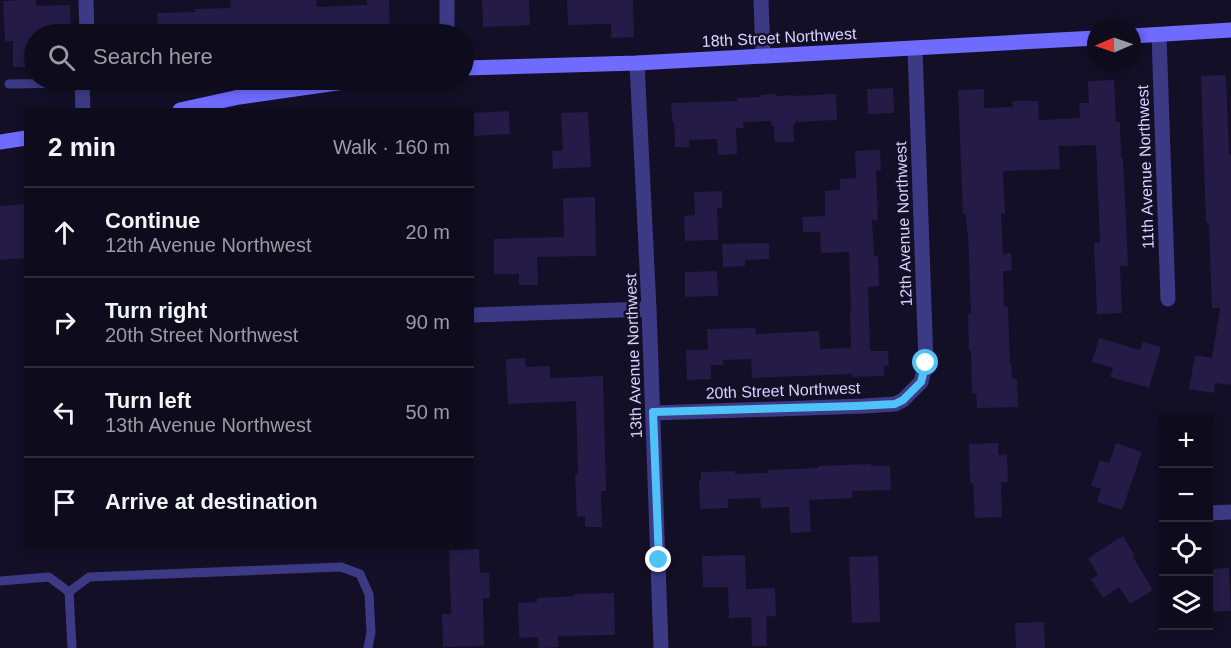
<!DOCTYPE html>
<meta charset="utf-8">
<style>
:root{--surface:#0e0b1c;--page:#171425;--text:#f1f3f6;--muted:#9b9ba3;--line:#2e2b3b}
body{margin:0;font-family:Arial,sans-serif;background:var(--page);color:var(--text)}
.controls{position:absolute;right:18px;bottom:18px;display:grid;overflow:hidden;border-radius:0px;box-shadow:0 3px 9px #0003}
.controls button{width:54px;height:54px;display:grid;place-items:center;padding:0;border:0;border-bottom:2px solid var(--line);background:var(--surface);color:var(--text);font:30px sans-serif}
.compass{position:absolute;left:1087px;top:18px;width:54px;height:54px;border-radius:50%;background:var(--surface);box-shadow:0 3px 9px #0003;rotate:268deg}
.stop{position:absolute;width:18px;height:18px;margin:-14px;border:4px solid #4fc3f7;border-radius:50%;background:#fff}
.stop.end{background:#4fc3f7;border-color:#fff;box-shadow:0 2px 6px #0008}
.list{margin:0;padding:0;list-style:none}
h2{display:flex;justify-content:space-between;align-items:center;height:78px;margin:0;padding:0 24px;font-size:26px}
h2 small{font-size:20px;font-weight:400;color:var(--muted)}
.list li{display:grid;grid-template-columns:39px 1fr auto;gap:18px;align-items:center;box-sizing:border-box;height:90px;padding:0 24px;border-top:2px solid var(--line)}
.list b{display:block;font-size:22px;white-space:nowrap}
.list p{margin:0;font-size:20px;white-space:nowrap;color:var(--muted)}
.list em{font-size:20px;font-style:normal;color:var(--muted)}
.icon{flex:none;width:33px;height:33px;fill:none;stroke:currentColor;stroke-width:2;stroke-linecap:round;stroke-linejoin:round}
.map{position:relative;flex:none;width:1231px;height:648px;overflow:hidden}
.search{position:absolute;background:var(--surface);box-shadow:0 3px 9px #0003;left:24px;top:24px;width:450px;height:66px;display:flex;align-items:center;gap:15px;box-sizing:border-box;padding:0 21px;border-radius:33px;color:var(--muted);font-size:22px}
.panel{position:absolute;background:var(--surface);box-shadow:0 3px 9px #0003;left:24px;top:108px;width:450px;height:438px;border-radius:0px}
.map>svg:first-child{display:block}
.building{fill:#241b47}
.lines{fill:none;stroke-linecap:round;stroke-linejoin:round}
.lane{stroke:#3d3a85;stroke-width:9}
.street{stroke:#3d3a85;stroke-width:15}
.secondary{stroke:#6f6bff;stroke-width:15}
.route{stroke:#4fc3f7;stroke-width:8}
.labels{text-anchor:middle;stroke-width:5;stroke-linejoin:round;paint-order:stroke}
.street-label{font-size:16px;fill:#d9d4ff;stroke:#130f26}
</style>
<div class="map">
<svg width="1231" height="648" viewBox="0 0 1231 648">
<rect width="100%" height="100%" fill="#130f26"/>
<!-- building -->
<path class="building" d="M22 0H36V6L70 5 71 34H34V67H13V41H5L3 1Z
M230 0H316L317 7 367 5V0H389L390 34H335V27L291 28 292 34H158L157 13 195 12V9L231 8Z
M482 0H529L530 25 483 27Z
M567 0H633L634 37 611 38V24L568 25Z
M1226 75 1229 155H1231V385L1215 383 1214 393 1189 389 1195 355 1212 358 1220 308H1212L1209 223H1206L1201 76Z
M1114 80 1116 122H1120L1121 158H1123L1128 266H1120L1122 313 1097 314 1094 243H1100L1096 145 1059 146 1060 169 1003 171 1005 214H1001L1003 254 1011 253 1012 271H1003L1004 307H1008L1010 363H1011L1012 379H1017L1018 407 977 408 976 393 972 394 971 350H969L968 314H971L968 233H967L966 214H963L958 90 984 89V108L1013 107 1012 101H1038L1039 120 1080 118 1079 103H1089L1088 81Z
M893 88 894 113 868 114 867 89Z
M776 94 777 96 794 95V96L836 94 837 120 795 122V125H793L794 142H775L774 126H772L771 121 743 122 744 128H736L737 154 718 155 717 139 689 140V147H675L674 121H672L671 103 737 101V98L761 97V95Z
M509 111 510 134 472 136V113Z
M588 112 591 167 553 169 552 151 563 150 561 113Z
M880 150 881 170H876L878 220H872L874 256H878L879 286 868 287 870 351H888L889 366H884V376L852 377V374L752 378 751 359 723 360V365H711V379L687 380 686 350H708L707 329 755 328 756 334 819 331 820 349 851 348 850 310H851L849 252 821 253 820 232H803L802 217 825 216V191L840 190V179L856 178 855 151Z
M722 191V208H717L718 240 685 241 684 216 695 215 694 192Z
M595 197 596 256 537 257 538 285H519V274H494V239L564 237 563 198Z
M26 204V258L0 260V206Z
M769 243V259L745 260V266L723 267 722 244Z
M717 271 718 296 685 297V272Z
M1099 338 1140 350 1143 342 1161 347 1149 388 1110 377 1113 368 1092 362Z
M525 358 526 367 550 366V378L603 376 606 491H601L602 527H585V516L577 517 575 475H578L576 401 508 404 506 359Z
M998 443V455L1007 454 1008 482H1001L1002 517 975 518 973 483H970L969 444Z
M1116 443 1142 452 1122 510 1097 502 1101 489 1091 486 1100 460 1109 463Z
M871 464V466H890L891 490 852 491 853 498 809 500 811 532 790 533 789 507 761 508 760 498 728 499V508L700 509 699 480 701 479V472L735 471V474L768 473V470L818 468V466Z
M1123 536 1135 556 1133 557 1153 590 1130 604 1119 587 1103 598 1091 579 1098 575 1088 558Z
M479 549 480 573H489L490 598H483L484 646 443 647 442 614H451L449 550Z
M745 555 746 589 775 588 776 616 766 617 767 646H752L751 617 729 618 728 587H703L702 556Z
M878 556 880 622 852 623 849 557Z
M1229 568 1231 611 1209 612V569Z
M614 593 615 635 558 636V647L544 648H539L538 637 519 638 518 603 537 602V598L574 596V594Z
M1044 622 1045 648H1016L1015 623Z"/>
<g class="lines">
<!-- lane -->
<path class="lane" d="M9 84 81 83
M0 581 49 577 69 592 72 648
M69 592 89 577 341 567 360 574 369 594 371 632 368 648"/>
<!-- street -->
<path class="street" d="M86 0 87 34
M447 0V34
M761 0 763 56
M1159 35 1168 299
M637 63 649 309 661 648
M82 80 83 110
M472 315 649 309
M653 413 864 406 895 404 903 400 921 382 926 363 915 49
M1208 513 1231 512"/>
<!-- secondary -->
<path class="secondary" d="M1132 36 1231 30
M464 68 637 63 1096 38
M180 110 239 97 358 80
M0 142 26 138"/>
</g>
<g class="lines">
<!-- route -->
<path class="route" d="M659 560 653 412 856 406 895 404 903 400 921 382 926 363"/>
</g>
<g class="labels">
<!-- street labels -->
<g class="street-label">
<text transform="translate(779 37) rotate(-3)" y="6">18th Street Northwest</text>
<text transform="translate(1145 167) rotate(-92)" y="6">11th Avenue Northwest</text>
<text transform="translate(903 224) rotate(-92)" y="6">12th Avenue Northwest</text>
<text transform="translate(633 356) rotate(-92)" y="6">13th Avenue Northwest</text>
<text transform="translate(783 390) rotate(-2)" y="6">20th Street Northwest</text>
</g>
</g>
</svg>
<div class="controls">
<button>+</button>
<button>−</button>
<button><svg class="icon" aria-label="locate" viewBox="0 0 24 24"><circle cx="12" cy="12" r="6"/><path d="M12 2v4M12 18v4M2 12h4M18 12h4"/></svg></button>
<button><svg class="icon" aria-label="layers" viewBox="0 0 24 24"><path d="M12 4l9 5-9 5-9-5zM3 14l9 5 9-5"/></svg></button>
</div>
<svg class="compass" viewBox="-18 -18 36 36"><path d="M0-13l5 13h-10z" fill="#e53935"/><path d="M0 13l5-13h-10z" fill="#9b9ba3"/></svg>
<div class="stop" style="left:926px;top:363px"></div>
<div class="stop end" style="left:659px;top:560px"></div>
<div class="search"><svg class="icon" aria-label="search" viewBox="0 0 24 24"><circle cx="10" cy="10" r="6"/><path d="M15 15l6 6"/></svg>Search here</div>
<section class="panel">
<h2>2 min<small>Walk · 160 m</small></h2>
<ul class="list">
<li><svg class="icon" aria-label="ahead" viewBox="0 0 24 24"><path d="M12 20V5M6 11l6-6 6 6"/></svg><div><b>Continue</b><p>12th Avenue Northwest</p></div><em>20 m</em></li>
<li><svg class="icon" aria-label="right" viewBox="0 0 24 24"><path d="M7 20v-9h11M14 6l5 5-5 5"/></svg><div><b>Turn right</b><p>20th Street Northwest</p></div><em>90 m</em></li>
<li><svg class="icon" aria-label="left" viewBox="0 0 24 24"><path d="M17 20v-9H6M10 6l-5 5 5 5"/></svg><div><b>Turn left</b><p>13th Avenue Northwest</p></div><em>50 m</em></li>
<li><svg class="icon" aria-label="arrive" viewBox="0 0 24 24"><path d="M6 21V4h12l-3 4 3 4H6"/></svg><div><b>Arrive at destination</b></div></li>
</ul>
</section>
</div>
